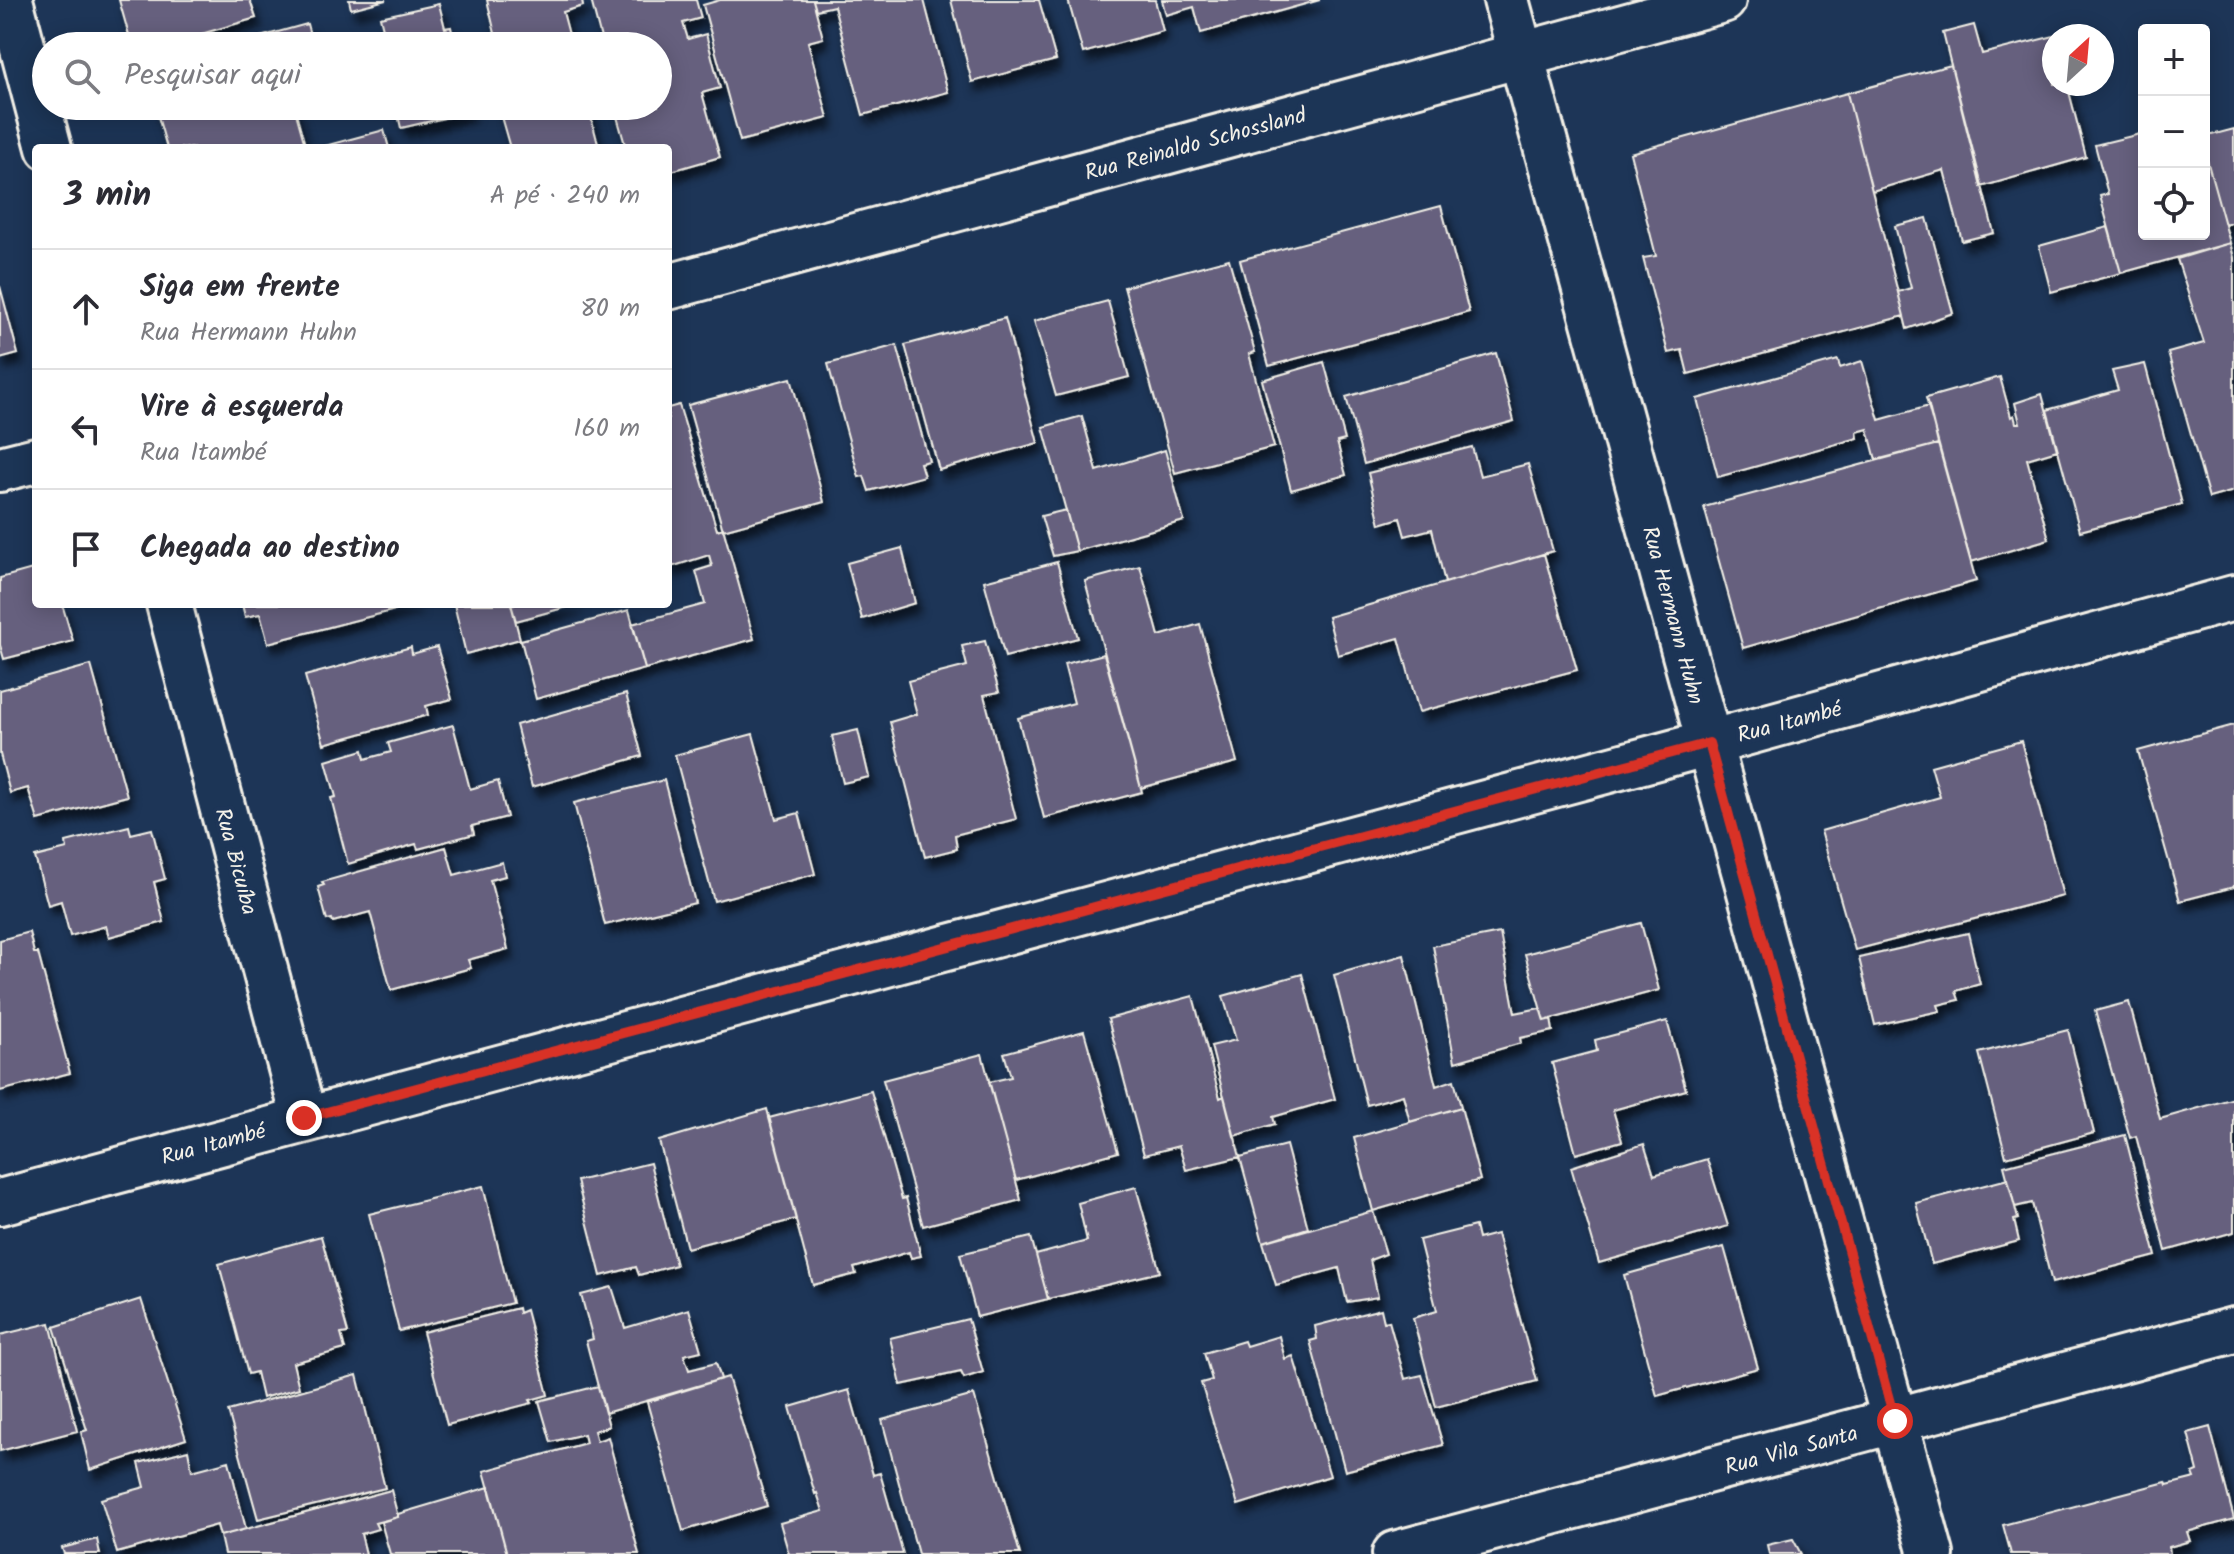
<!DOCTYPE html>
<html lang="pt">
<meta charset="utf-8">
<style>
:root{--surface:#fff;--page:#f7f7f7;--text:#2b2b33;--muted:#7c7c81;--line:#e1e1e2}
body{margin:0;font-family:Kalam,sans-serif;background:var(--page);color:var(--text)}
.controls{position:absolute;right:24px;top:24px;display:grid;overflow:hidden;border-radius:8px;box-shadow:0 4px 20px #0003}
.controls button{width:72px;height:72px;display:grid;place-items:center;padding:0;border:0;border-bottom:2px solid var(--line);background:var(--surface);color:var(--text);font:40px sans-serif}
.compass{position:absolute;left:2042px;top:24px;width:72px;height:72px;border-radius:50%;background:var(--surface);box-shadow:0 4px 20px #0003;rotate:26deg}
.stop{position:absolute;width:24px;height:24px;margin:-18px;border:6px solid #d93025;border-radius:50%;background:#fff}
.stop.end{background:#d93025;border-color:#fff;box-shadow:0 2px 8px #0008}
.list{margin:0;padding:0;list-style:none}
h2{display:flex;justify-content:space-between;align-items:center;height:104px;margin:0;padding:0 32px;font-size:34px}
h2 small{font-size:26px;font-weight:400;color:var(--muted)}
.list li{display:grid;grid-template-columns:52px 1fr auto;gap:24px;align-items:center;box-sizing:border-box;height:120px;padding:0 32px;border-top:2px solid var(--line)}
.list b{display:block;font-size:30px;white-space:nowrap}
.list p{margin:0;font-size:26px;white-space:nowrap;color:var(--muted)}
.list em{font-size:26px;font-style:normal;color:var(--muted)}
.icon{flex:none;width:44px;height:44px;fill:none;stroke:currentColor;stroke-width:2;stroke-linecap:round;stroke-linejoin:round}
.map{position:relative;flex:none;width:2234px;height:1554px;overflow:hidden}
.search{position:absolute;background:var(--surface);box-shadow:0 4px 20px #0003;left:32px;top:32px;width:640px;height:88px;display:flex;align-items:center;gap:20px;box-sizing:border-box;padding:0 28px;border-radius:44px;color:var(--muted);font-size:30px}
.panel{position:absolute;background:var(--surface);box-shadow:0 4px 20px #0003;left:32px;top:144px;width:640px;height:464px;border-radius:8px}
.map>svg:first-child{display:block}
.building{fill:#66617e;stroke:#f4f1e8;stroke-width:2;filter:url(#shadow)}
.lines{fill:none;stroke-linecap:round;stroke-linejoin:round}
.street-casing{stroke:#f4f1e8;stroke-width:50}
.secondary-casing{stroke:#f4f1e8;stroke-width:50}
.street{stroke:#1d3557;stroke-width:44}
.secondary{stroke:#1d3557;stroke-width:44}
.route{stroke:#d93025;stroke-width:10}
.labels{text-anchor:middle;stroke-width:8;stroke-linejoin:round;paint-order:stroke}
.street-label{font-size:22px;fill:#f4f1e8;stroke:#1d3557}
</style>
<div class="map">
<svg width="2234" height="1554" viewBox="0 0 2234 1554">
<defs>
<filter id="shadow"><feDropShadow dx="5" dy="9" stdDeviation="4" flood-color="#0009"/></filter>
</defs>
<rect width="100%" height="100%" fill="#1d3557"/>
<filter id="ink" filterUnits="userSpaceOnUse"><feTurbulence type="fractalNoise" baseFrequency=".0125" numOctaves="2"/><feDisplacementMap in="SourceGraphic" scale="16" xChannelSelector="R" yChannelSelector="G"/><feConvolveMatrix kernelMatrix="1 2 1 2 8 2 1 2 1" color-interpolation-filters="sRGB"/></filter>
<g filter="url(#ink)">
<!-- building -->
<path class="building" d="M119 0H250L256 18 160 46H132Z
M349 0H386L351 9Z
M487 0H582L583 6 563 12 572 46H498Z
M591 0H696L701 18 683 23 688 39 706 34 720 88 702 93 720 157 668 172V148H626L614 106H658V46H603Z
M720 0H813L823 38 808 42 828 118 740 141 703 5Z
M813 0H924L948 92 863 115 834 6 816 10Z
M951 0H1039L1056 60 972 82Z
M1068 0H1155L1163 31 1083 53Z
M1162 0H1320L1201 33 1194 7 1166 15Z
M439 4 445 28 451 27 455 46H382L381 42 386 41 380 17Z
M307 24 313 46H227Z
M1974 25 1982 54 2054 36V84H2067L2086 157 1981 187 1943 33Z
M1951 65 1994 233 1962 241 1944 170 1872 191 1847 93Z
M1847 93 1904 316 1688 374 1682 350 1668 353 1643 258 1656 256 1630 153Z
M155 106H294L305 145 295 148H167Z
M396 106H469L470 112 401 128Z
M498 106H588L599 148H510Z
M2234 129V222L2225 225 2204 149V137Z
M384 130 389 148H326L325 146Z
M2144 133V234H2204V149L2230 243 2121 273 2100 196 2108 194 2095 145Z
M1441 206 1469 312 1269 366 1240 260Z
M1927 218 1953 313 1907 329 1898 292 1911 288 1895 226Z
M2108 227 2121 273 2051 292 2039 246Z
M2230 243 2234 258V491L2209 498 2168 353 2204 343 2177 259Z
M1229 259 1255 352 1249 354 1274 447 1175 473 1124 287Z
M0 286 18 354 0 359Z
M1108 301 1129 377 1056 396 1034 321Z
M1005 318 1038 443 939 470 905 345Z
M897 345 929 461 920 463 924 476 869 491 864 476 859 477 828 364Z
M1496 353 1514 421 1364 464 1346 397Z
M1838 360 1840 368 1862 361 1879 420 1929 406 1938 444 1876 460 1868 429 1857 432 1858 438 1718 477 1697 399Z
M1324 362 1345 440 1337 442 1346 475 1291 490 1262 380Z
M2145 364 2182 504 2080 531 2047 410 2118 390 2112 371Z
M2000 377 2011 417 2014 415 2016 423H2020L2015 403 2042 394 2057 450 2027 459 2049 539 1971 562 1926 398Z
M791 378 824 502 723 530 688 405Z
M679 405 717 530 723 528 754 639 645 669 632 624 705 604 696 571 712 566 709 555 668 568V408Z
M1082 416 1097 471 1165 450 1184 521 1077 551 1043 427Z
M1938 444 1976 581 1743 648 1704 507Z
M1472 447 1480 476 1528 464 1553 551 1445 583 1432 529 1405 536 1400 518 1380 524 1368 473Z
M1066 510 1077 551 1053 556 1041 516Z
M902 548 915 603 862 619 847 563Z
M1544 554 1577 670 1419 712 1399 638 1338 655 1328 617Z
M1057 562 1078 638 1005 657 984 581Z
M1140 566 1159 636 1200 624 1237 762 1141 788 1085 581Z
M36 568V604H62L73 641 4 659 0 645V578Z
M242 604H418L268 643 260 614 245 617Z
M454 604H511L520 639 466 654Z
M511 604H578L516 621Z
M629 610 645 669 536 699 521 640Z
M985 641 999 692 984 695 1016 819 955 835 957 849 925 857 890 722 917 714 908 681 967 666 962 646Z
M411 647 412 654 437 647 452 699 426 706 428 715 324 744 305 676Z
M1104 654 1142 792 1044 818 1018 718 1074 703 1064 664Z
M91 665 127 796 38 820 28 788 10 793 0 754V690Z
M626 694 642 756 532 787 516 725Z
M453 725 470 789 498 781 507 817 472 826 474 834 418 849 416 844 348 864 331 798 336 797 326 761 363 750 365 759 391 752 388 743Z
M2234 725V887L2180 901 2138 751Z
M858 730 869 777 843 783 832 736Z
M753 734 776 819 799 813 815 874 714 901 675 755Z
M2021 741 2063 896 1855 950 1821 831 1940 797 1931 766Z
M664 780 695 903 605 925 574 803Z
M129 826 131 834 152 829 165 879 154 882 164 922 109 937 106 926 70 936 61 901 48 905 35 857 67 849 66 842Z
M446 847 454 875 502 862 505 876 490 880 508 949 468 960 471 968 391 990 370 912 333 922 332 919 327 920 318 887 324 885 322 882Z
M1641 923 1659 990 1544 1021 1525 954Z
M29 932 34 953H38L70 1073 0 1091V940Z
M1500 933 1515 1013 1540 1008 1544 1021 1551 1019 1553 1031 1520 1038 1521 1043 1455 1062 1433 946Z
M1968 933 1980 984 1956 991 1959 1000 1938 1005 1940 1011 1875 1025 1859 958Z
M1404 955 1436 1086 1454 1080 1461 1107 1410 1122 1403 1095 1367 1105 1334 975Z
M1302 974 1335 1099 1273 1117 1275 1124 1234 1136 1211 1046 1236 1040 1223 996Z
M1193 996 1220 1098 1224 1096 1240 1157 1186 1170 1179 1146 1144 1155 1108 1019Z
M2129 1002 2160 1119 2234 1098V1232L2166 1251 2136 1136 2130 1138 2095 1011Z
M1667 1021 1686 1090 1613 1110 1622 1141 1576 1154 1552 1063 1597 1051 1595 1040Z
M2068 1030 2094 1133 2006 1157 1979 1053Z
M1084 1031 1118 1152 1016 1180 989 1082 1011 1077 1004 1053Z
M982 1054 1021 1200 923 1226 883 1080Z
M871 1091 902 1199 906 1198 921 1256 911 1258 909 1252 854 1268 856 1274 813 1285 769 1118Z
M1461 1107 1480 1180 1373 1211 1354 1138Z
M767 1109 796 1219 687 1248 659 1141Z
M2125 1135 2156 1256 2052 1283 2032 1203 2015 1207 2004 1166Z
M1644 1144 1654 1175 1707 1159 1728 1226 1599 1263 1571 1167Z
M1286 1145 1308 1228 1263 1242 1240 1157Z
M650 1163 676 1265 639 1275 636 1267 601 1276 577 1181Z
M2008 1179 2018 1219 2014 1220 2019 1241 1932 1264 1916 1203Z
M483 1186 512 1303 399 1331 369 1214Z
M1136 1187 1160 1272 1048 1299 1036 1255 1087 1241 1078 1203Z
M1373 1211 1386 1254 1370 1260 1378 1297 1347 1302 1339 1268 1276 1285 1263 1242Z
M1475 1226 1478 1239 1497 1234 1537 1381 1436 1407 1413 1318 1437 1311 1419 1240Z
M321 1236 348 1333 341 1334 345 1349 293 1363 299 1388 262 1398 256 1372 248 1374 219 1264Z
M1031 1237 1048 1299 977 1317 960 1254Z
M1724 1247 1758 1368 1657 1396 1624 1275Z
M612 1287 625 1328 689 1309 701 1351 684 1355 689 1370 716 1363 721 1379 605 1413 586 1341 593 1339 581 1295Z
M141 1299 186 1439 90 1470 81 1432 87 1430 54 1327Z
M518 1308 519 1313 526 1310 548 1395 530 1400 532 1403 447 1425 423 1332Z
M1381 1309 1384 1322 1389 1321 1405 1379 1422 1375 1443 1445 1345 1471 1310 1341 1317 1339 1315 1326Z
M968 1319 983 1372 964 1378 961 1372 901 1385 890 1338Z
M50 1323 77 1431 0 1451V1335Z
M1279 1336 1285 1359 1293 1356 1330 1476 1238 1505 1201 1383 1212 1380 1204 1353 1244 1341 1246 1346Z
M357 1375 385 1488 258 1519 228 1411Z
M728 1377 767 1506 683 1531 647 1402Z
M598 1386 609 1426 594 1431 597 1441 608 1437 639 1554H507L484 1471 586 1443 584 1434 551 1442 539 1401Z
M849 1390 873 1475 880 1473 903 1554H789L780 1523 823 1511 817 1493 815 1494 790 1407Z
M974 1395 1020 1554H918L882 1420Z
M2210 1427 2234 1519 2187 1532 2190 1541 2169 1547 2170 1554H2011L2003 1525 2166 1482 2167 1485 2195 1478 2193 1473 2198 1471 2188 1433Z
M188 1450 192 1471 229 1461 246 1529 220 1536 217 1525 117 1553 101 1499 145 1487 139 1463Z
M489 1487 507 1554H390L381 1522 398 1517V1514Z
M391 1490 398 1517 375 1523 378 1529 361 1534 366 1554H224L220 1536Z
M97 1539 100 1554H64L62 1548Z
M1793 1539 1801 1554H1769L1767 1545Z"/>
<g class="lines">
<defs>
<path id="street" d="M10 0 49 148
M1506 0 1931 1554
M668 287 1723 0
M0 469 36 460
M169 604 304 1118
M1395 1554 2234 1330"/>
<path id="secondary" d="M0 1202 1709 743 2234 598"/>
</defs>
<!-- street casing -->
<use href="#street" class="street-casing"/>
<!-- secondary casing -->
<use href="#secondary" class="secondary-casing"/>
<!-- street -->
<use href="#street" class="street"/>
<!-- secondary -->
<use href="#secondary" class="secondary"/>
</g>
</g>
<g class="lines" filter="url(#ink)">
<!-- route -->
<path class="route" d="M304 1118 1709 743 1895 1421"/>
</g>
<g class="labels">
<!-- street labels -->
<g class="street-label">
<text transform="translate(1195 143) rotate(-15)" y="8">Rua Reinaldo Schossland</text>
<text transform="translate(1674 615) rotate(75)" y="8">Rua Hermann Huhn</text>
<text transform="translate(1789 721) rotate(-15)" y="8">Rua Itambé</text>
<text transform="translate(237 861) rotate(75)" y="8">Rua Bicuíba</text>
<text transform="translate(213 1143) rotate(-15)" y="8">Rua Itambé</text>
<text transform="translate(1791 1449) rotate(-15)" y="8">Rua Vila Santa</text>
</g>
</g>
</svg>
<div class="controls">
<button>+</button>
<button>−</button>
<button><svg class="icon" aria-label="locate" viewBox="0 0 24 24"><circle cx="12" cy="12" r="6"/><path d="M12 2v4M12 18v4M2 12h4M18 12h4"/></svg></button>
</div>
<svg class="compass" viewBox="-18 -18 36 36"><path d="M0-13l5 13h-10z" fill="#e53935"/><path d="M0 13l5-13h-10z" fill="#7c7c81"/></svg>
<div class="stop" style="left:1895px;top:1421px"></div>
<div class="stop end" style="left:304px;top:1118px"></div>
<div class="search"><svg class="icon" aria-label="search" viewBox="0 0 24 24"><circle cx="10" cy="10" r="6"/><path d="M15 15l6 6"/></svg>Pesquisar aqui</div>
<section class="panel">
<h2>3 min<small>A pé · 240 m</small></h2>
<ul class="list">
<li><svg class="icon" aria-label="ahead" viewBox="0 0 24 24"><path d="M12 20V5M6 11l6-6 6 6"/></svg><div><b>Siga em frente</b><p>Rua Hermann Huhn</p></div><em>80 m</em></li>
<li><svg class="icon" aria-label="left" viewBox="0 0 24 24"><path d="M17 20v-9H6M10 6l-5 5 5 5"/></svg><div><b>Vire à esquerda</b><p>Rua Itambé</p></div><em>160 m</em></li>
<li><svg class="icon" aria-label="arrive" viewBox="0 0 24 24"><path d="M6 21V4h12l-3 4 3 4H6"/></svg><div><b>Chegada ao destino</b></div></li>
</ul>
</section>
</div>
